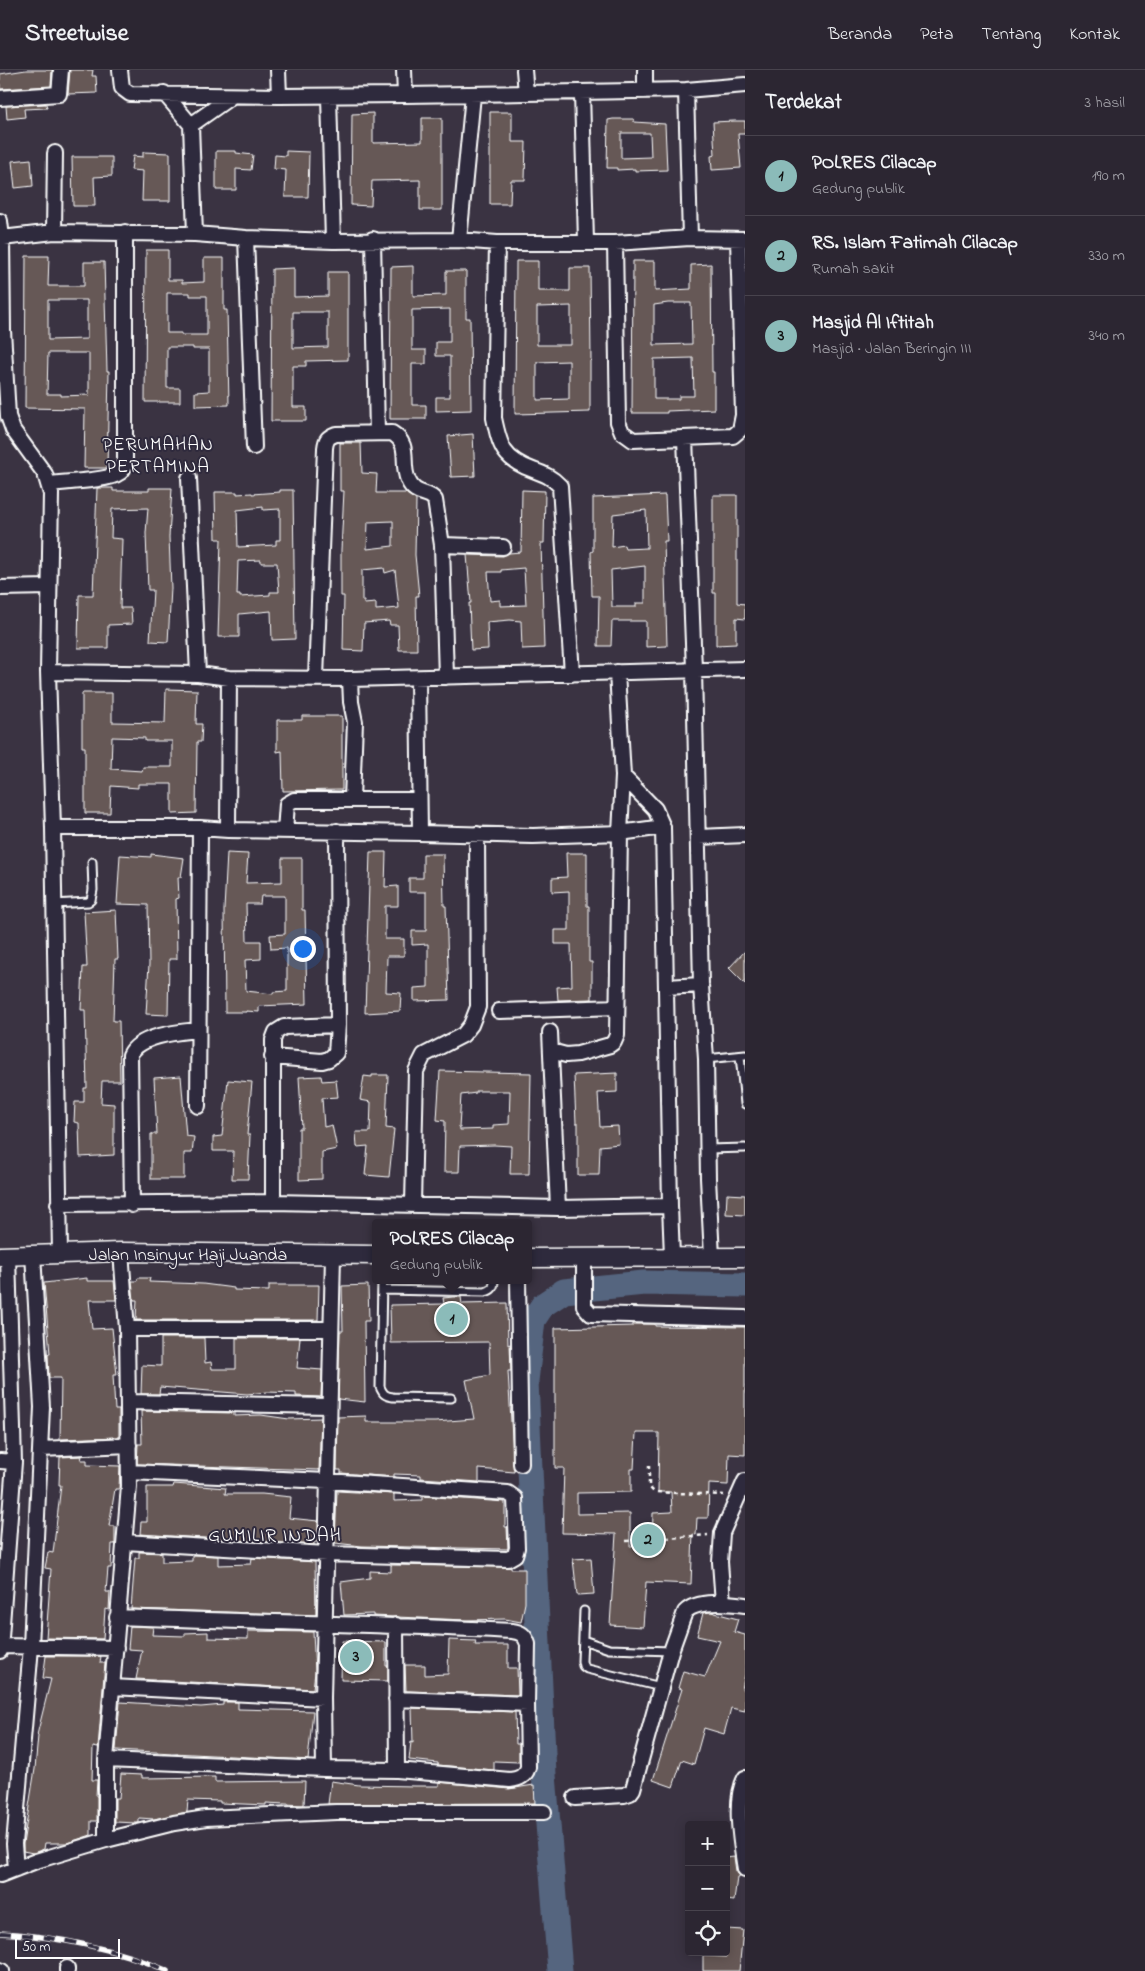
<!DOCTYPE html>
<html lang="id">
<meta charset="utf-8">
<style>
:root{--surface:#2c2632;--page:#38323e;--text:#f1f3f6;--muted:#a6a5ac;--line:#48434d;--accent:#8bbbb9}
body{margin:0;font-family:"Indie Flower",sans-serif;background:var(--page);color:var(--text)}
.controls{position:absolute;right:15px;bottom:15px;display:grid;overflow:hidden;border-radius:5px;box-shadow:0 2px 12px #0003}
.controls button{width:45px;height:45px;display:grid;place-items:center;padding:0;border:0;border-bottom:1px solid var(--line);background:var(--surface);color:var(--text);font:25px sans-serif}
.scale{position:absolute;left:15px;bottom:12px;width:105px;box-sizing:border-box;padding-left:5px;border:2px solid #fff;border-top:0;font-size:14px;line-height:18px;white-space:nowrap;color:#fff;-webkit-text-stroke:4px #2f2a3d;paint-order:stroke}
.you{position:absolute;left:302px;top:878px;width:18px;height:18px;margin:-12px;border:4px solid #fff;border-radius:50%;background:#1a73e8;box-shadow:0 0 0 8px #1a73e833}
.badge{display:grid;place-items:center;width:32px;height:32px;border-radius:50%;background:var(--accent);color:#111;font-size:16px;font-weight:700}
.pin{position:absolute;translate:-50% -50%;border:2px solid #fff;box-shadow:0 1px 5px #0006}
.popup{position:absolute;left:372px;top:1149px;width:160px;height:65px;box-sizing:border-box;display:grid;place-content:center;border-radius:5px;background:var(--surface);filter:drop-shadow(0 1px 4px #0005);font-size:16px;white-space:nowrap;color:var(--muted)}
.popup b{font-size:19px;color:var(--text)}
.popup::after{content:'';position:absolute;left:50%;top:100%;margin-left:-10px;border:10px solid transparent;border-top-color:var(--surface)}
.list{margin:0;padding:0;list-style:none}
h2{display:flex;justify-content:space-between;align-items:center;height:65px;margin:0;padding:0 20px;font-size:21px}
h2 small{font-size:16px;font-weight:400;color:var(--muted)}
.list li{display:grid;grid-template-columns:32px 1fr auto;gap:15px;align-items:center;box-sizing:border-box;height:80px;padding:0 20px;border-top:1px solid var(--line)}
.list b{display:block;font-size:19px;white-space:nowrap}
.list p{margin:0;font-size:16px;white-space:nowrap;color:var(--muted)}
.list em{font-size:16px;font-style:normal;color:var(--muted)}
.icon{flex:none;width:28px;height:28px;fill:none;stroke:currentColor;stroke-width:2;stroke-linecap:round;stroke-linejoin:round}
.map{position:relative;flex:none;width:745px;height:1901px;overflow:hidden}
header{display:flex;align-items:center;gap:30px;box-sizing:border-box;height:70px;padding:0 25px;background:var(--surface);border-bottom:1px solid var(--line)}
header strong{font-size:24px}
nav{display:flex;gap:28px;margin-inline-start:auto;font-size:18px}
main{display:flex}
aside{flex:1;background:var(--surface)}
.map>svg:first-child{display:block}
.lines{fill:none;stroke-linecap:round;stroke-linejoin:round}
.river{stroke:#54657f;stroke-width:25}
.building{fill:#665956;stroke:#fff;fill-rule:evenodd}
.service-casing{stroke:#fff;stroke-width:11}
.minor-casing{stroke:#fff;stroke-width:18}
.tertiary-casing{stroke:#fff;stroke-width:21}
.path{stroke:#fff;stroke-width:2.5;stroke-dasharray:4 4;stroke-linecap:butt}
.service{stroke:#2f2a3d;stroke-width:7}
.minor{stroke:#2f2a3d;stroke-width:14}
.tertiary{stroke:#2f2a3d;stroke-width:18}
.rail-casing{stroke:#fff;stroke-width:5.5}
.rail{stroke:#2f2a3d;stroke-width:4;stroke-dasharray:11;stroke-linecap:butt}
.labels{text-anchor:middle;stroke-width:4;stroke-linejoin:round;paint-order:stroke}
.street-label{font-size:18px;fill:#fff;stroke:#2f2a3d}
.neighbourhood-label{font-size:19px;letter-spacing:1px;fill:#fff;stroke:#2f2a3d}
</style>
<header>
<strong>Streetwise</strong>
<nav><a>Beranda</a><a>Peta</a><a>Tentang</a><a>Kontak</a></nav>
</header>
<main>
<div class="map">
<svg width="745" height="1901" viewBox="0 0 745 1901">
<rect width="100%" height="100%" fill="#3a3342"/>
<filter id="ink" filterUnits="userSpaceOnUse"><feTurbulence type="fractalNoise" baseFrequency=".02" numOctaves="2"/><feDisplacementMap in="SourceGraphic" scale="10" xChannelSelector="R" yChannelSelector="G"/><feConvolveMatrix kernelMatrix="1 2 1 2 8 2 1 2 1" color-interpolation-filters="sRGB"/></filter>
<g filter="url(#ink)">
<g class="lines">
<!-- river -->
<path class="river" d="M560 1901 544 1705 526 1311 533 1250 543 1235 564 1221 644 1213 745 1215"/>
</g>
<!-- building -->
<path class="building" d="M26 0H52L51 16 0 19V4Z
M70 0H93L92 6H96L97 23 68 24Z
M46 34 47 38 24 39 25 47 7 49 6 36Z
M490 42H512V72H526L525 110H511L510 134H490Z
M373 43V73L422 72V48H442V140H420V110L372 111 371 136 351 135 352 44Z
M613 49H634V52L665 54 667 100 635 101V99L617 100V98H607L608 50ZM621 63H650L651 87 621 88Z
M734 51H745V64H738L741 98 712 100 711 86 715 85 713 52Z
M216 81H236V83L253 85 251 100 236 99V120H216Z
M286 81 309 82 308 127H285L286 100 274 99 275 85 286 86Z
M143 82 170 83V131H142L143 101 131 100 133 86 143 87Z
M72 87H112V106L94 107 95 136H73Z
M31 89 33 116 15 118 12 91Z
M146 180H168V210H182V213L204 212V188H224V240H227L229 335 195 336V322L209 321V279H193V277H167V318H180V332H145ZM167 223H190V226H207V265H181V263H167Z
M26 186H49L48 216H84V192H104L107 301H109L107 398H84L85 339 25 338ZM48 230H87V269L48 270ZM48 283H89V325L61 326V324H47Z
M516 191H538V221H570V198H590L591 290 590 291V342L515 344ZM571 236V275H537V237ZM569 291V329L537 330V292Z
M633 191H655V221L691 219V195L711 194 712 302H714V339L667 341V343H632ZM668 233H691L692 274 654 275V235ZM693 288 694 326H679V329H654V289Z
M413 196V226L446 225V201H466V248H470L471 340 436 341V327H450V286H436V272H450V239L412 240V280H426V294H412V335H426V349H390L391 197Z
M294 198V227L328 226V202H348V290L306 291V296H293V337H306V351H271L272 199ZM293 242H328V277L293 278Z
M473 364 475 406 451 407 448 366Z
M340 373H361L362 403 377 404 376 423H406L416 430 415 485 419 526H416L417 580H399L398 555H390L389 551 364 553 363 581 343 580 344 526H341V480L344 421H340ZM393 451V476L367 479 368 452ZM384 498 385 503 395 500 399 538 376 540V533L364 534V531H362V500Z
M97 418H113V421H149V418H172L169 467 171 518 168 572 150 571 153 520H148L146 463 148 438 112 439 111 468 122 469 120 538H131L132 554 108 555V578H78L79 525H93Z
M280 420H293L295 569 272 570 271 541 239 544V567H218L221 469H216L215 422H237V424L252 423V424L280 422ZM263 437V440L280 439V470H276V475L238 477 237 440ZM261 490V493H277L279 522H270V525L240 527V525H237L238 491Z
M522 420 545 421 544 473H541L544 578 522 579 521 551 510 550 487 552 488 579 471 580 469 533H471L467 485 503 486 509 483 521 482ZM524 498 526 535 500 536V530L490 531 488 502H501V500Z
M665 425 667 471H664L667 576 646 577V551H612L611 576H598L599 526H592L591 482 593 481V428ZM646 440 647 478 625 479 624 475 612 477 613 444ZM645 496V533H636V537H612L611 500Z
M713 425H737V533L745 534V549L736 548V574L716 575V523H713Z
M166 619 197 620 196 654H202L201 672H197L196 743 172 744V714H138V718L111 716 110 743H85V677H82V623H112V652L165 653ZM112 667 145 668V671H172V697H143L142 701 111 699Z
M302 646H342V720L283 721 282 681 277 682V650H302Z
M370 782H386L385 817 398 816V836H385V869H404V886H387L386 922 401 923 400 941 365 943Z
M227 783 248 784 246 813 282 812V788H302V840H305L307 934 259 936V942L246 941V942H225L224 840ZM261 826H285V864L270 865 271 879 287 878V921L273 922V924L246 921 245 890 261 889V871H247L246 834H260Z
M566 783H587V836H589V892H592V929L558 930 557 917 572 916 571 874H555V860H569V821L552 822V808L567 807Z
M151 784 184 788 181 807H178L179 828 176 829 177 889H169L168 945 146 944 149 894 148 835 117 834 120 785 151 787Z
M423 784H443L444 836H446L449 930 414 931V918L428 917V874L412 875V861H426V822H409V808H423Z
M116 840 118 889H115L113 951H119L120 1011H102L101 1033 114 1034V1085L80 1087 79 1053 74 1052 75 1032H84V1018H87L85 940H81L83 897H87L84 842Z
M745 881V914L729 898Z
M440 1001 531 1003 529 1104H510L511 1076 494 1075 460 1076 459 1102H444L445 1051 437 1050ZM476 1021H510L509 1054 493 1055V1059L460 1060V1057H459L461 1025 476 1023Z
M617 1003V1022L598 1023 600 1057 618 1056 619 1074 600 1076 599 1105H578V1053H576L574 1005Z
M372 1005H388L386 1058 394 1059 389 1107 365 1105 368 1076 357 1077 356 1062H370L371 1032 360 1030 364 1006 372 1007Z
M181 1006 186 1066 194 1067 192 1083H184V1109H151V1064H157L154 1008Z
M321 1006 322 1011 336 1010 338 1027 322 1028 324 1057 332 1055 337 1079 322 1082V1109L299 1110V1058H302L299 1007Z
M228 1010 252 1012 247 1065H250L248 1109H232L233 1081H213V1067L222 1066Z
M727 1124 745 1125V1145L726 1144Z
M87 1208V1211H114L116 1230H89L92 1259 112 1258 117 1305H113L115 1340H119V1367L60 1369 61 1308H49L48 1284H50L44 1213Z
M138 1208H150L149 1212 203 1214 234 1218V1220L269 1221V1215H319L318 1250H136L137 1230H134L132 1211H137Z
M368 1215 369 1251H364L365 1332 338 1329 340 1261H343L342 1216Z
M454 1227H461L462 1234 507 1233 508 1275 510 1274 511 1301H508L514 1402 479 1399V1412L421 1408V1405L394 1404V1407L341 1403V1400H337L338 1347 366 1346V1352H435L474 1349 466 1310 490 1305 489 1272 391 1273 390 1235 444 1234 443 1228Z
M633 1254H655V1256L745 1257V1385L729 1384 728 1415 709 1414 708 1448H697L696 1465 693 1464 691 1514 646 1512 643 1557 610 1555 616 1464 562 1463 564 1398H555V1258L633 1256ZM636 1363H659L658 1422H671L672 1442 653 1443 652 1477 630 1476V1443L577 1444V1423L631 1422V1399H634Z
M161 1268H204L205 1293 211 1292 212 1299H236V1268H300L297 1298 322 1300 321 1327 296 1326V1323L267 1322 247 1324 160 1317 159 1324H141L142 1295 161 1296Z
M141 1341 234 1343V1346L261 1345 289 1349 321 1348 319 1400 137 1394 138 1374H142Z
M82 1386 81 1390H87V1395L120 1396 119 1419H115L109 1456H115V1474H112L111 1498H108L106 1522H110L109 1540 105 1539 103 1569 46 1568 51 1499 45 1498 48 1482 53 1483 61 1415H59L60 1387Z
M174 1414 226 1418 225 1424H262L291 1427 289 1448 318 1451V1472H314V1475L140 1464 141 1452H147V1417H173Z
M337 1421 394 1424V1431L422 1430V1426L505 1432V1457H507L508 1479 362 1476 335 1473Z
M139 1482 162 1483V1492L192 1491V1485L218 1486V1495L251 1494 252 1488 315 1492 316 1545 131 1539 135 1488H139Z
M591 1488 594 1524 577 1525 573 1489Z
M391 1495 511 1497V1499H525V1533L521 1552 505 1549 466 1550 373 1546V1544L344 1545 341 1512 370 1508V1501L391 1502Z
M711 1542 738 1549 734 1562 745 1565V1604L742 1619 745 1620V1641L731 1638 724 1664 704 1658 694 1694 682 1690 673 1717 653 1710 682 1619 678 1618 683 1601 705 1607 720 1571 697 1566 703 1543Z
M130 1556 153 1557 152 1565 185 1566V1563L208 1562V1568L248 1569V1561L313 1562 315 1602 313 1619 136 1609 142 1580 128 1579Z
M449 1570 476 1571 475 1575H508V1598H517L518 1625 406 1621 405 1595H425V1605L448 1604Z
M342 1571 386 1572V1596H388V1611L341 1610Z
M46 1586H101L100 1593H105L98 1678 93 1677 92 1710H97L96 1726H97V1751H91V1765L67 1773H45L44 1779 33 1783 23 1781V1774L35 1699 38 1666 37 1665 51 1609 43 1608Z
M120 1632 201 1637 223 1635V1632H238V1639L313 1641 308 1690 116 1680Z
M412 1638 515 1642 516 1674H519V1692L494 1691V1700L438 1695V1693L409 1690 411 1672 413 1673Z
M121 1704 142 1705V1708L215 1707V1712L305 1711 304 1735 266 1733V1735L220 1733V1731L188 1730 187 1742 154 1749 139 1748V1753H136L115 1752V1728H119Z
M331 1711 359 1715 415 1716H439V1712L509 1719 534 1715 535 1733 328 1734Z
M734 1787 736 1801 740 1806 737 1807 734 1831 726 1830V1788Z
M726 1859 743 1860 739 1901H703V1886L726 1887Z"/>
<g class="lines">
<defs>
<path id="service" d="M54 834 88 832 91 830 93 820 92 792
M740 986 745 1034
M706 989 745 985
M708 1079 745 1078
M382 1210 380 1317C383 1324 385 1326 393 1327L451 1328
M382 1220 485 1222C492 1220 494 1218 494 1210
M584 1541 582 1591 583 1596 587 1599 661 1617
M583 1570 609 1579 671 1581"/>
<path id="minor" d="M120 0 122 18 130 24 279 26 278 0
M645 0V21
M686 20 690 168
M582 22 586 172
M164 23 191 55 195 164 54 162 2 168 3 260 8 346 13 360 45 404 51 424 48 602 198 604 229 608 350 609 745 599
M526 23 686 20 745 15
M405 25 526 23 524 0
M279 26 405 25 404 0
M329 26 333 171
M0 28 59 24 61 0
M191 55 232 26
M0 151 2 168
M54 162 55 83
M195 164 246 168 333 171 459 170 497 173H615L690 168 745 169
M246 168 254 377
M373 169 377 363
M459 170 473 25
M497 173 494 348C500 377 503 389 533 400 544 404 552 407 560 416L572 604
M615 173 618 352 622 362 633 370 733 366 740 360 743 345 738 169
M685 368 694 599 701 915 706 989 708 1108 712 1187
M189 408 198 604
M49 414C63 412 109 411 119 403 123 401 124 397 125 393V162
M0 518 49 517
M48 602 53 758 60 1183
M446 607 442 475 503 477
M229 608 228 760 420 763
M316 608 325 378C326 369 328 367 336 364L392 363C412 375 400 392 408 410 415 427 428 420 435 430L442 475
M418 608 420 763 533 766 620 763 663 757
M350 609 351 632 355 652 352 729
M623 706 655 739 663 757 670 1136 672 1186
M53 758H200L228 760
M285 761 287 734 294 730H418
M699 767 745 765
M666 917 701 915
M499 941 617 937
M550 962 558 1138
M551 981 566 985 578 984 610 975 614 972 617 965 620 763 623 706 617 602
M272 987 322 991 329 989 336 983 338 955 337 761
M198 1036 200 758
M273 1132V970L276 962 284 957 338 955
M58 1134 273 1132 558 1138 670 1136
M413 1134 416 1001 424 985 463 965 471 955 478 937 477 764
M132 1135 130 985C139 965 179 962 198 960
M333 1185 323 1628 324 1699 397 1700 510 1710C519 1709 526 1706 528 1697L527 1634
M584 1188V1236L591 1244 745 1248
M518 1210 521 1394
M127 1259H331
M128 1332 329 1336
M41 1379 129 1375
M0 1391 14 1392
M125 1472 326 1484 508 1489 515 1485 517 1478 515 1428 508 1423 327 1411 129 1402
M723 1533 720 1492 722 1463 745 1411
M117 1547C249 1552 380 1554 512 1561 521 1562 525 1565 528 1574L527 1634 396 1629
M396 1555 397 1700
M0 1576 116 1578
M0 1581 14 1392 8 1186
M112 1617 323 1628
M106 1690 324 1699
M745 1708C733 1730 741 1774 745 1799
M575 1728 624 1725 630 1723 633 1719 671 1581 685 1542C697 1529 729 1533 745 1535
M106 1770V1690L129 1416 127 1259 121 1182
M16 1799 14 1774 31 1577 42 1337 33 1184
M0 1805 36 1791 106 1770 174 1753 206 1748 336 1742H544
M0 1900 2 1901
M67 1901V1898"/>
<path id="tertiary" d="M0 1186 121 1182 376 1185
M528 1188 745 1187"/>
</defs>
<!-- service casing -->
<use href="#service" class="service-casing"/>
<!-- minor casing -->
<use href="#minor" class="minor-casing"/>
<!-- tertiary casing -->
<use href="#tertiary" class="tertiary-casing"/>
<!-- path -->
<path class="path" d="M649 1395V1417L654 1422 724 1425
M626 1471 708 1465"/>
<!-- service -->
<use href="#service" class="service"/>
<!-- minor -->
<use href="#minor" class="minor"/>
<!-- tertiary -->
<use href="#tertiary" class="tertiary"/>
<defs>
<path id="rail" d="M0 1863C55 1866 118 1879 168 1901"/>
</defs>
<!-- rail casing -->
<use href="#rail" class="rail-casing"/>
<!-- rail -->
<use href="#rail" class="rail"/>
</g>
</g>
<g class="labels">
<!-- street labels -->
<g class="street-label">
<text x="188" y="1190">Jalan Insinyur Haji Juanda</text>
</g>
<!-- neighbourhood labels -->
<g class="neighbourhood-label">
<text x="158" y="380">PERUMAHAN<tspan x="158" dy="22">PERTAMINA</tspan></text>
<text x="275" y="1471">GUMILIR INDAH</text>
</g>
</g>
</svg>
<div class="controls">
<button>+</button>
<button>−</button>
<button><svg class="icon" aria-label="locate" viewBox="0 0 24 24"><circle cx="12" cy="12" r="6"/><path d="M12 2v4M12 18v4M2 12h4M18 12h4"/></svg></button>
</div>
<div class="scale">50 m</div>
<div class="you"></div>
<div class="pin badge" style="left:452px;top:1249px">1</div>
<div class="popup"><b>POLRES Cilacap</b>Gedung publik</div>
<div class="pin badge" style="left:648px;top:1470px">2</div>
<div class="pin badge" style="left:356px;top:1587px">3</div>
</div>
<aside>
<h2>Terdekat<small>3 hasil</small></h2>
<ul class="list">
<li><span class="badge">1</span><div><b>POLRES Cilacap</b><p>Gedung publik</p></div><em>190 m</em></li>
<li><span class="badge">2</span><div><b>RS. Islam Fatimah Cilacap</b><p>Rumah sakit</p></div><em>330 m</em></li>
<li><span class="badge">3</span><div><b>Masjid Al Iftitah</b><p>Masjid · Jalan Beringin III</p></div><em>340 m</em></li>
</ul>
</aside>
</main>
